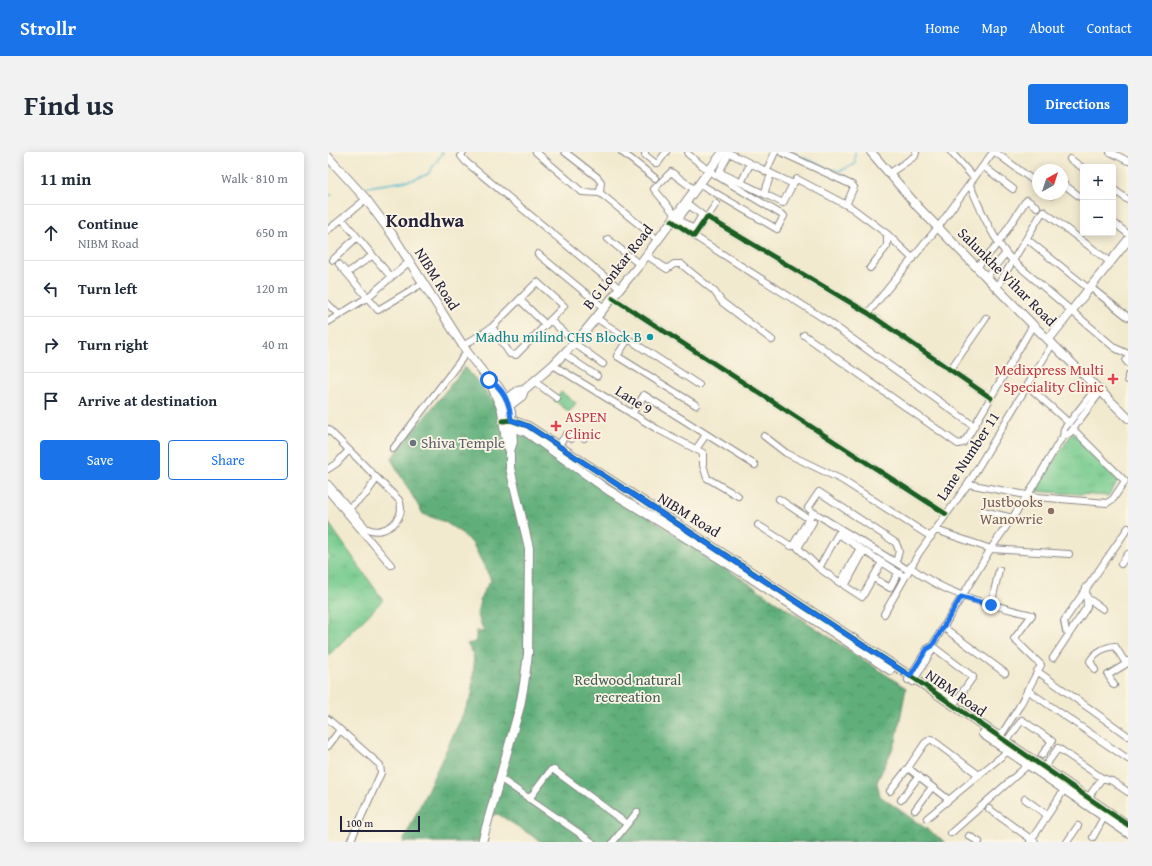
<!DOCTYPE html>
<meta charset="utf-8">
<style>
:root{--surface:#fff;--page:#f2f2f3;--text:#1f2937;--muted:#747a83;--line:#e0e1e3;--accent:#1a73e8}
body{margin:0;font-family:"Gentium Book Plus",serif;background:var(--page);color:var(--text)}
.controls{position:absolute;right:12px;top:12px;display:grid;overflow:hidden;border-radius:4px;box-shadow:0 2px 10px #0003}
.controls button{width:36px;height:36px;display:grid;place-items:center;padding:0;border:0;border-bottom:1px solid var(--line);background:var(--surface);color:var(--text);font:20px sans-serif}
.compass{position:absolute;left:704px;top:12px;width:36px;height:36px;border-radius:50%;background:var(--surface);box-shadow:0 2px 10px #0003;rotate:39deg}
.scale{position:absolute;left:12px;bottom:10px;width:80px;box-sizing:border-box;padding-left:4px;border:2px solid #22223b;border-top:0;font-size:11px;line-height:14px;white-space:nowrap;color:#22223b;-webkit-text-stroke:3px #fcf5e5;paint-order:stroke}
.stop{position:absolute;width:12px;height:12px;margin:-9px;border:3px solid #1a73e8;border-radius:50%;background:#fff}
.stop.end{background:#1a73e8;border-color:#fff;box-shadow:0 1px 4px #0008}
.list{margin:0;padding:0;list-style:none}
h2{display:flex;justify-content:space-between;align-items:center;height:52px;margin:0;padding:0 16px;font-size:17px}
h2 small{font-size:13px;font-weight:400;color:var(--muted)}
.list li{display:grid;grid-template-columns:26px 1fr auto;gap:12px;align-items:center;box-sizing:border-box;height:56px;padding:0 16px;border-top:1px solid var(--line)}
.list b{display:block;font-size:15px;white-space:nowrap}
.list p{margin:0;font-size:13px;white-space:nowrap;color:var(--muted)}
.list em{font-size:13px;font-style:normal;color:var(--muted)}
.actions{display:flex;gap:8px;padding:12px 16px}
.actions a{flex:1;padding:9px 0;border:1px solid var(--accent);border-radius:4px;text-align:center;font-size:14px;color:var(--accent)}
.actions .main{background:var(--accent);color:#fff}
.icon{flex:none;width:22px;height:22px;fill:none;stroke:currentColor;stroke-width:2;stroke-linecap:round;stroke-linejoin:round}
.map{position:relative;flex:none;width:800px;height:690px;overflow:hidden;border-radius:4px}
header{display:flex;align-items:center;gap:24px;box-sizing:border-box;height:56px;padding:0 20px;background:var(--accent);color:#fff}
header strong{font-size:19px}
nav{display:flex;gap:22px;margin-inline-start:auto;font-size:14px}
.intro{display:flex;align-items:center;justify-content:space-between;box-sizing:border-box;height:96px;padding:0 24px}
h1{margin:0;font-size:28px}
.button{padding:10px 18px;border-radius:4px;background:var(--accent);color:#fff;font-size:14px;font-weight:700}
main{display:flex;gap:24px;padding:0 24px}
aside{flex:1;background:var(--surface);border-radius:4px;box-shadow:0 2px 10px #0003}
.map>svg:first-child{display:block}
.forest{fill:url(#forest-crowns);stroke:#42685a}
.park{fill:url(#park-tufts);stroke:#4c7665}
.lines{fill:none;stroke-linecap:round;stroke-linejoin:round}
.stream{stroke:#51b7cf;stroke-width:1.5}
.street-casing{stroke:#8a8685;stroke-width:8}
.secondary-casing{stroke:#8a8685;stroke-width:10}
.street{stroke:#fff;stroke-width:6}
.secondary{stroke:#fff;stroke-width:8}
.cycleway-casing{stroke:#fcf5e5;stroke-width:8}
.cycleway{stroke:#1b5e20;stroke-width:5}
.route{stroke:#1a73e8;stroke-width:5}
.culture-dot{fill:#0f9aa8;stroke:#fcf5e5;stroke-width:1.5}
.health-dot{fill:#e0444e;stroke:#fcf5e5;stroke-width:1.5}
.worship-dot{fill:#6b7280;stroke:#fcf5e5;stroke-width:1.5}
.education-dot{fill:#8d6e63;stroke:#fcf5e5;stroke-width:1.5}
.labels{text-anchor:middle;stroke-width:3.5;stroke-linejoin:round;paint-order:stroke}
.street-label{font-size:15px;fill:#22223b;stroke:#fcf5e5}
.culture-label{font-size:15px;fill:#0d838f;stroke:#fcf5e5;text-anchor:end}
.health-label{font-size:15px;fill:#be3a42;stroke:#fcf5e5;text-anchor:end}
.worship-label{font-size:15px;fill:#5b616d;stroke:#fcf5e5;text-anchor:start}
.education-label{font-size:15px;fill:#785e54;stroke:#fcf5e5;text-anchor:end}
.park-label{font-size:15px;fill:#405d58;stroke:#fcf5e5}
.district-label{font-size:19px;font-weight:bold;fill:#22223b;stroke:#fcf5e5}
</style>
<header>
<strong>Strollr</strong>
<nav><a>Home</a><a>Map</a><a>About</a><a>Contact</a></nav>
</header>
<div class="intro"><h1>Find us</h1><a class="button">Directions</a></div>
<main>
<aside>
<h2>11 min<small>Walk · 810 m</small></h2>
<ul class="list">
<li><svg class="icon" aria-label="ahead" viewBox="0 0 24 24"><path d="M12 20V5M6 11l6-6 6 6"/></svg><div><b>Continue</b><p>NIBM Road</p></div><em>650 m</em></li>
<li><svg class="icon" aria-label="left" viewBox="0 0 24 24"><path d="M17 20v-9H6M10 6l-5 5 5 5"/></svg><div><b>Turn left</b></div><em>120 m</em></li>
<li><svg class="icon" aria-label="right" viewBox="0 0 24 24"><path d="M7 20v-9h11M14 6l5 5-5 5"/></svg><div><b>Turn right</b></div><em>40 m</em></li>
<li><svg class="icon" aria-label="arrive" viewBox="0 0 24 24"><path d="M6 21V4h12l-3 4 3 4H6"/></svg><div><b>Arrive at destination</b></div></li>
</ul>
<div class="actions"><a class="main">Save</a><a>Share</a></div>
</aside>
<div class="map">
<svg width="800" height="690" viewBox="0 0 800 690">
<defs>
<pattern id="forest-crowns" width="20" height="18" patternUnits="userSpaceOnUse"><rect width="20" height="18" fill="#61af7a"/><path d="M2 6a3 3 0 1 1 6 0M12 15a3 3 0 1 1 6 0" fill="none" stroke="#508e65"/></pattern>
<pattern id="park-tufts" width="24" height="20" patternUnits="userSpaceOnUse"><rect width="24" height="20" fill="#77cb8f"/><path d="M3 7l-1-3M5 7V3M7 7l1-3M15 17l-1-3M17 17v-4M19 17l1-3" fill="none" stroke="#67ae7c"/></pattern>
</defs>
<rect width="100%" height="100%" fill="#fcf5e5"/>
<filter id="ink" filterUnits="userSpaceOnUse"><feTurbulence type="fractalNoise" baseFrequency=".025" numOctaves="2"/><feDisplacementMap in="SourceGraphic" scale="8" xChannelSelector="R" yChannelSelector="G"/><feConvolveMatrix kernelMatrix="1 2 1 2 8 2 1 2 1" color-interpolation-filters="sRGB"/></filter>
<filter id="wash" filterUnits="userSpaceOnUse"><feTurbulence type="fractalNoise" baseFrequency=".012" numOctaves="4" result="noise"/><feDisplacementMap in="SourceGraphic" scale="16" xChannelSelector="R" yChannelSelector="G"/><feGaussianBlur stdDeviation="0.9" result="paint"/><feColorMatrix in="noise" values="0 0 0 0 0 0 0 0 0 0 0 0 0 0 0 0 0 1.4 0 .05"/><feComposite in="paint" operator="in"/></filter>
<g filter="url(#wash)">
<rect width="100%" height="100%" fill="#f2eacf"/>
<!-- forest -->
<path class="forest" d="M137 215 191 279 578 536 568 589 549 630 552 644 617 690H214L170 662 161 664 151 690H75L144 543 146 511 145 501 139 492 148 490V479L156 480 149 461 154 442 163 428 145 392 132 380 117 370 95 362 63 307Z"/>
<!-- park -->
<path class="park" d="M233 240 248 251 241 260 227 249Z
M745 280 790 329 780 344 706 339Z
M0 370 55 448 0 504Z"/>
<g class="lines">
<!-- stream -->
<path class="stream" d="M462 0 498 16 512 19 527 12V0
M39 35 85 28 100 22 115 0
M0 43H4"/>
</g>
</g>
<g filter="url(#ink)">
<g class="lines">
<defs>
<path id="street" d="M135 0 133 4 138 10 276 124
M208 0 254 40 272 41 330 88
M237 0 269 25 273 30 272 41
M294 0 327 26
M317 0V3L327 11H330L338 0
M399 0 465 32 469 27 524 56 559 82 585 107
M453 0 524 33 526 35 518 53
M623 0 646 26
M667 0 710 32
M782 0 800 9
M360 2 381 19 456 64 449 77 372 32
M401 2 391 20 455 51 465 32
M742 7 755 16
M655 14 685 37
M438 20 447 0
M562 21 587 4 588 0
M413 31 422 12
M734 31 755 47
M642 33C653 59 665 88 685 109L787 196 800 202
M785 37 800 48
M436 42 443 22
M723 42 724 43
M352 58 355 61 361 53 374 63 367 75 363 76 351 67 355 61
M348 64 326 37 343 20 367 38
M379 65 388 52
M14 67 63 125
M344 69 366 84 379 65 384 68 540 161 663 246
M785 70 800 82
M0 78 38 47
M366 84 498 168 646 274
M280 87 311 112
M699 87 761 137
M671 90 697 50 699 48 709 55
M210 102 276 156
M318 103 339 117 346 112H353L386 139 394 150 444 188
M5 108 29 85
M11 112 50 158 95 131
M649 115 667 95
M542 116 559 94V82
M19 121 41 106
M658 125 678 101
M284 130 292 137
M669 135 715 59 782 110
M762 135 800 165
M285 146 618 362
M192 148 218 173
M0 152 11 163
M540 161 611 74 665 0
M268 166 371 233
M222 168 247 190
M0 170 40 145 81 110
M476 183 630 292 635 291 641 283 705 173
M300 187 289 204 368 253
M246 191 275 212
M135 194 164 175 209 130 236 154 188 203 182 202 164 175
M236 202 269 224
M800 206 798 209 800 211
M225 213 329 277 375 301V313L379 326 410 344
M622 218 658 166
M800 224V228
M207 230 229 246
M700 234 741 271
M304 262 316 243 427 313
M0 277 71 348C80 367 55 386 38 376L0 332
M436 284 458 301 514 328 603 385
M735 285 736 277 769 235
M230 294 238 283 243 287 248 280 256 286
M65 297 139 200
M368 297 378 283
M0 317 9 311 21 298
M640 332 709 345 779 351 785 347 797 329 745 277
M0 339 63 413
M451 347 481 367
M21 356 38 342 49 326
M655 359 685 366
M485 360 480 356 491 340 568 391 571 399 568 410
M485 370 470 396 491 416 510 382 577 425
M430 373 463 394 465 393 485 360 580 418
M608 378 663 397 741 402
M536 399 517 434 534 445 554 410
M793 412 800 402
M582 415C621 445 658 451 704 463L686 487 713 513 691 555 670 588
M491 416 512 431 532 396
M549 428 562 436 570 421
M758 445 775 457
M663 453 671 418
M556 462 591 401 640 332 725 191
M615 475 677 521
M741 482 738 479 736 469 800 376
M604 494 645 525 628 549 611 538 608 542
M725 506 759 455 758 435
M767 518 762 509C767 500 777 495 787 494L797 510
M709 519 800 584
M580 528 599 497 604 494 662 398 700 343 731 290 735 285 742 281 773 239
M585 530 603 500 604 494
M786 533 780 523 798 512 797 510 799 509
M699 538 800 607
M0 567 52 613 53 621 22 690
M678 590 694 568 724 589 714 603
M0 594 12 578
M580 616 597 591 603 587 651 623
M716 616 730 596 774 626 784 629 800 640
M173 627 264 690
M562 639 580 616 621 648
M760 646 774 626
M201 647 223 618H226L299 672
M697 647 719 663
M573 648 591 624
M661 657 707 690
M587 658 604 635
M599 666 680 599
M623 681 700 613
M641 684 651 690
M765 685 776 665
M285 690 309 660
M702 690 736 638
M739 690 750 674"/>
<path id="secondary" d="M543 0 590 55 705 173 800 266
M0 5 38 47 64 82 139 200 161 228 169 233 179 248 183 260 185 290 182 299V316L201 396 200 502 196 532 192 554 154 690
M721 187 800 88
M161 228 174 258 178 290 182 299
M175 250 190 239 196 238
M174 259 194 244 196 238 225 213 254 183 312 112 395 0
M175 269 183 268 200 274 587 527 800 673
M176 275 189 277 198 280 280 338 420 424 562 518
M655 582 800 681"/>
</defs>
<!-- street casing -->
<use href="#street" class="street-casing"/>
<!-- secondary casing -->
<use href="#secondary" class="secondary-casing"/>
<!-- street -->
<use href="#street" class="street"/>
<!-- secondary -->
<use href="#secondary" class="secondary"/>
<defs>
<path id="cycleway" d="M344 69 366 84 379 65 384 68 540 161 663 246
M285 146 618 362
M175 269 183 268 200 274 587 527 800 673"/>
</defs>
<!-- cycleway casing -->
<use href="#cycleway" class="cycleway-casing"/>
<!-- cycleway -->
<use href="#cycleway" class="cycleway"/>
</g>
</g>
<g class="lines" filter="url(#ink)">
<!-- route -->
<path class="route" d="M161 228C176 237 182 252 183 268L200 274 582 524 599 497 604 494 633 445 663 453"/>
</g>
<!-- markers -->
<circle class="culture-dot" cx="322" cy="185" r="4"/>
<g class="health-dot">
<path d="M783 221h4v4h4v4h-4v4h-4v-4h-4v-4h4z"/>
<path d="M226 268h4v4h4v4h-4v4h-4v-4h-4v-4h4z"/>
</g>
<circle class="worship-dot" cx="85" cy="291" r="4"/>
<circle class="education-dot" cx="723" cy="359" r="4"/>
<g class="labels">
<!-- street labels -->
<g class="street-label">
<text transform="translate(290 115) rotate(-52)" y="5">B G Lonkar Road</text>
<text transform="translate(679 125) rotate(45)" y="5">Salunkhe Vihar Road</text>
<text transform="translate(109 127) rotate(58)" y="5">NIBM Road</text>
<text transform="translate(306 248) rotate(32)" y="5">Lane 9</text>
<text transform="translate(640 304) rotate(-57)" y="5">Lane Number 11</text>
<text transform="translate(361 363) rotate(32)" y="5">NIBM Road</text>
<text transform="translate(628 541) rotate(35)" y="5">NIBM Road</text>
</g>
<!-- culture labels -->
<g class="culture-label">
<text x="314" y="190">Madhu milind CHS Block B</text>
</g>
<!-- health labels -->
<g class="health-label">
<text x="776" y="223">Medixpress Multi<tspan x="776" dy="17">Speciality Clinic</tspan></text>
<text x="237" y="270" text-anchor="start">ASPEN<tspan x="237" dy="17">Clinic</tspan></text>
</g>
<!-- worship labels -->
<g class="worship-label">
<text x="93" y="296">Shiva Temple</text>
</g>
<!-- education labels -->
<g class="education-label">
<text x="715" y="355">Justbooks<tspan x="715" dy="17">Wanowrie</tspan></text>
</g>
<!-- park labels -->
<g class="park-label">
<text x="300" y="533">Redwood natural<tspan x="300" dy="17">recreation</tspan></text>
</g>
<!-- district labels -->
<g class="district-label">
<text x="97" y="75">Kondhwa</text>
</g>
</g>
</svg>
<div class="controls">
<button>+</button>
<button>−</button>
</div>
<svg class="compass" viewBox="-18 -18 36 36"><path d="M0-13l5 13h-10z" fill="#e53935"/><path d="M0 13l5-13h-10z" fill="#747a83"/></svg>
<div class="scale">100 m</div>
<div class="stop" style="left:161px;top:228px"></div>
<div class="stop end" style="left:663px;top:453px"></div>
</div>
</main>
